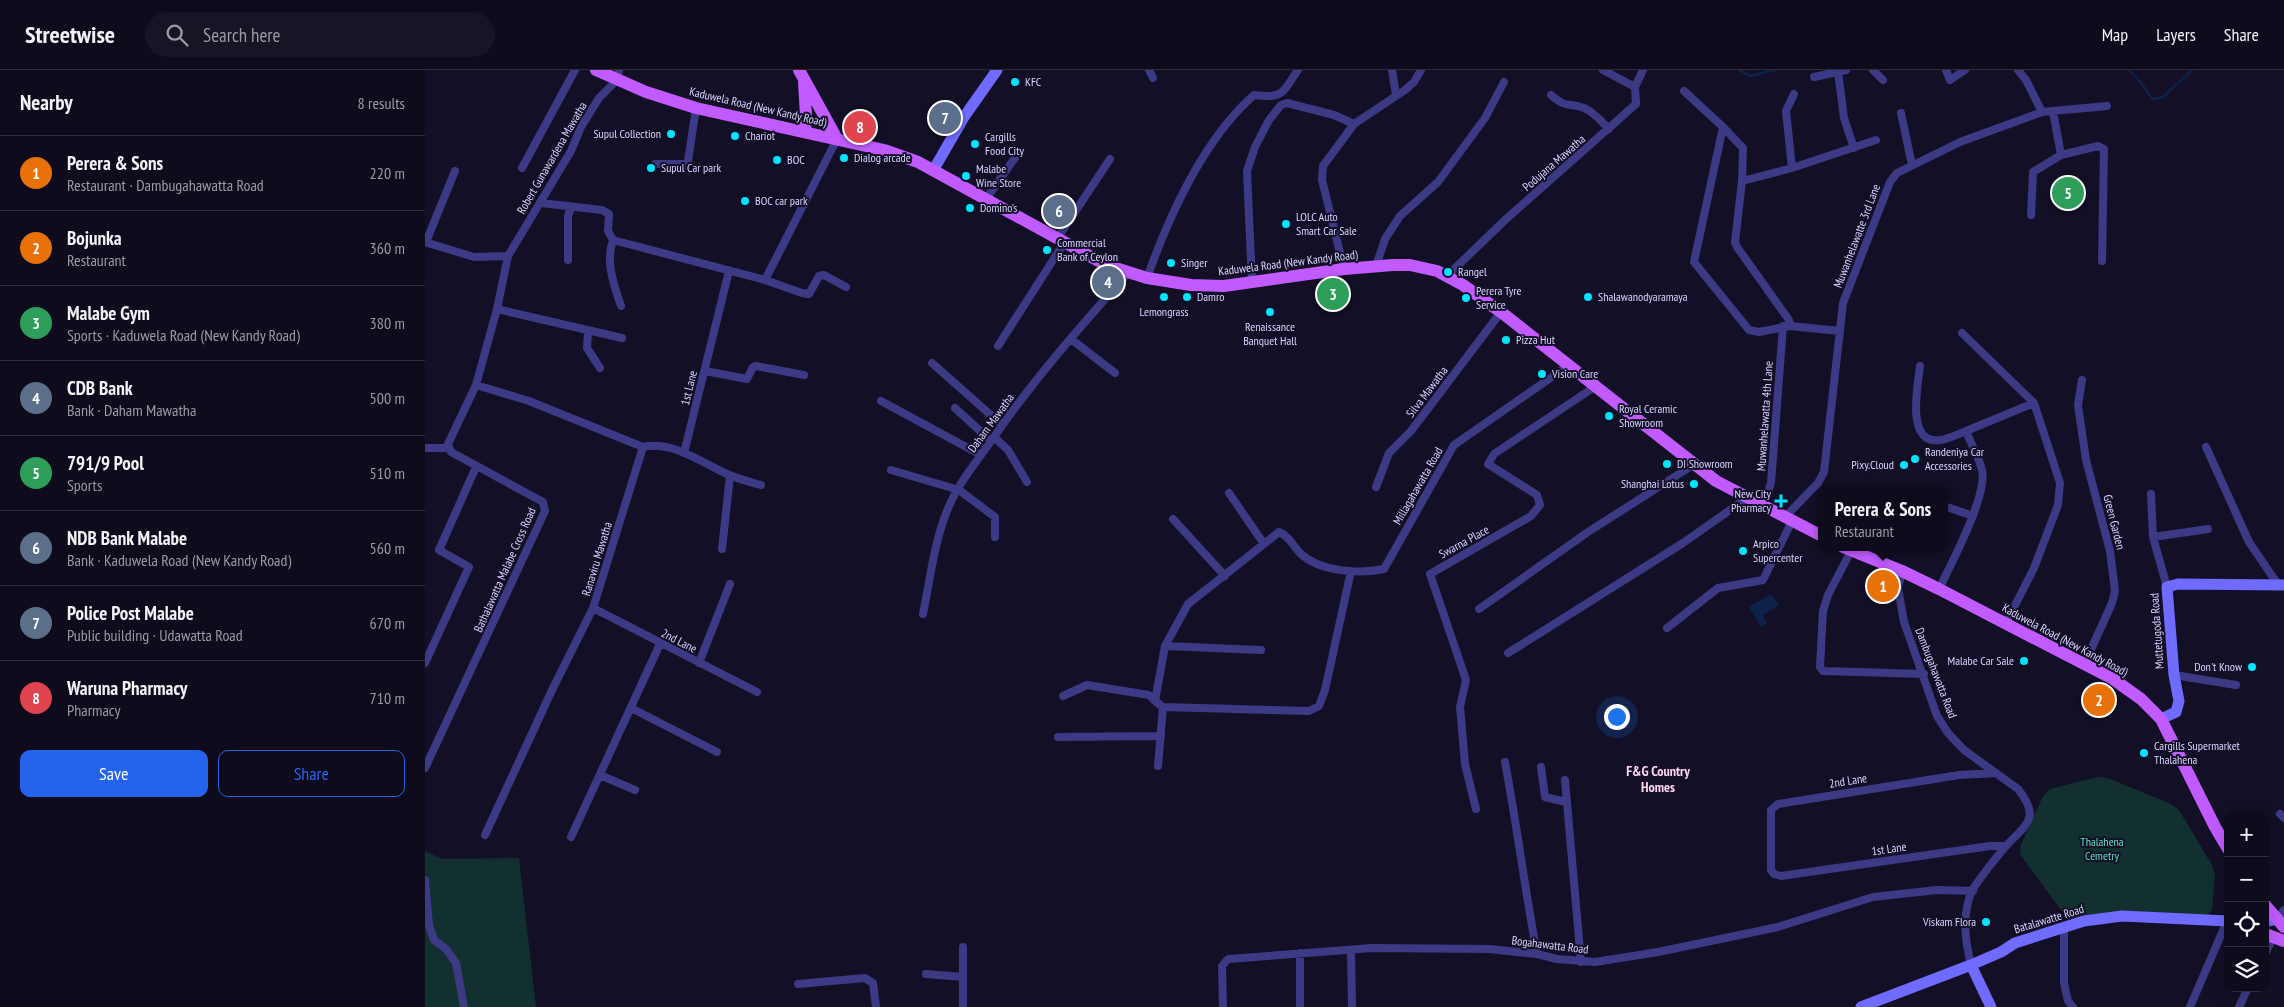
<!DOCTYPE html>
<meta charset="utf-8">
<style>
:root{--surface:#0e0b1c;--page:#171425;--text:#f1f3f6;--muted:#9b9ba3;--line:#2e2b3b;--accent:#2563eb}
body{margin:0;font-family:"PT Sans Narrow",sans-serif;background:var(--page);color:var(--text)}
.controls{position:absolute;right:15px;bottom:15px;display:grid;overflow:hidden;border-radius:10px;box-shadow:0 5px 20px #0002}
.controls button{width:45px;height:45px;display:grid;place-items:center;padding:0;border:0;border-bottom:1px solid var(--line);background:var(--surface);color:var(--text);font:25px sans-serif}
.you{position:absolute;left:1191px;top:646px;width:18px;height:18px;margin:-12px;border:4px solid #fff;border-radius:50%;background:#1a73e8;box-shadow:0 0 0 8px #1a73e833}
.badge{display:grid;place-items:center;width:32px;height:32px;border-radius:50%;background:var(--accent);color:#fff;font-size:16px;font-weight:700}
.pin{position:absolute;translate:-50% -50%;border:2px solid #fff;box-shadow:0 1px 5px #0006}
.popup{position:absolute;left:1393px;top:416px;width:130px;height:65px;box-sizing:border-box;display:grid;place-content:center;border-radius:10px;background:var(--surface);filter:drop-shadow(0 1px 4px #0005);font-size:16px;white-space:nowrap;color:var(--muted)}
.popup b{font-size:19px;color:var(--text)}
.popup::after{content:'';position:absolute;left:50%;top:100%;margin-left:-10px;border:10px solid transparent;border-top-color:var(--surface)}
.list{margin:0;padding:0;list-style:none}
h2{display:flex;justify-content:space-between;align-items:center;height:65px;margin:0;padding:0 20px;font-size:21px}
h2 small{font-size:16px;font-weight:400;color:var(--muted)}
.list li{display:grid;grid-template-columns:32px 1fr auto;gap:15px;align-items:center;box-sizing:border-box;height:75px;padding:0 20px;border-top:1px solid var(--line)}
.list b{display:block;font-size:19px;white-space:nowrap}
.list p{margin:0;font-size:16px;white-space:nowrap;color:var(--muted)}
.list em{font-size:16px;font-style:normal;color:var(--muted)}
.actions{display:flex;gap:10px;padding:15px 20px}
.actions a{flex:1;padding:11px 0;border:1px solid var(--accent);border-radius:10px;text-align:center;font-size:18px;color:var(--accent)}
.actions .main{background:var(--accent);color:#fff}
.icon{flex:none;width:28px;height:28px;fill:none;stroke:currentColor;stroke-width:2;stroke-linecap:round;stroke-linejoin:round}
.map{position:relative;flex:none;width:1859px;height:937px;overflow:hidden}
header{display:flex;align-items:center;gap:30px;box-sizing:border-box;height:70px;padding:0 25px;background:var(--surface);border-bottom:1px solid var(--line)}
header strong{font-size:24px}
nav{display:flex;gap:28px;margin-inline-start:auto;font-size:18px}
.search{width:350px;height:45px;background:var(--page);display:flex;align-items:center;gap:12px;box-sizing:border-box;padding:0 18px;border-radius:28px;color:var(--muted);font-size:19px}
main{display:flex}
aside{flex:1;background:var(--surface)}
.map>svg:first-child{display:block}
.green{fill:#12302f}
.water{fill:#0c2248}
.lines{fill:none;stroke-linecap:round;stroke-linejoin:round}
.stream{stroke:#0c2248;stroke-width:2.5}
.street{stroke:#3d3a85;stroke-width:8}
.secondary{stroke:#6f6bff;stroke-width:11}
.primary{stroke:#c25bff;stroke-width:12}
.poi-dot{fill:#00e5ff;stroke:#130f26;stroke-width:2}
.labels{text-anchor:middle;stroke-width:4;stroke-linejoin:round;paint-order:stroke}
.poi-label{font-size:12px;fill:#d9d4ff;stroke:#130f26;text-anchor:start}
.street-label{font-size:12px;fill:#d9d4ff;stroke:#130f26}
.park-label{font-size:12px;fill:#5fe0c0;stroke:#130f26}
.neighbourhood-label{font-size:14px;font-weight:bold;fill:#ffd6f0;stroke:#130f26}
</style>
<header>
<strong>Streetwise</strong>
<div class="search"><svg class="icon" aria-label="search" viewBox="0 0 24 24"><circle cx="10" cy="10" r="6"/><path d="M15 15l6 6"/></svg>Search here</div>
<nav><a>Map</a><a>Layers</a><a>Share</a></nav>
</header>
<main>
<aside>
<h2>Nearby<small>8 results</small></h2>
<ul class="list">
<li><span class="badge" style="background:#e8710a">1</span><div><b>Perera &amp; Sons</b><p>Restaurant · Dambugahawatta Road</p></div><em>220 m</em></li>
<li><span class="badge" style="background:#e8710a">2</span><div><b>Bojunka</b><p>Restaurant</p></div><em>360 m</em></li>
<li><span class="badge" style="background:#2e9e5b">3</span><div><b>Malabe Gym</b><p>Sports · Kaduwela Road (New Kandy Road)</p></div><em>380 m</em></li>
<li><span class="badge" style="background:#5c6f8a">4</span><div><b>CDB Bank</b><p>Bank · Daham Mawatha</p></div><em>500 m</em></li>
<li><span class="badge" style="background:#2e9e5b">5</span><div><b>791/9 Pool</b><p>Sports</p></div><em>510 m</em></li>
<li><span class="badge" style="background:#5c6f8a">6</span><div><b>NDB Bank Malabe</b><p>Bank · Kaduwela Road (New Kandy Road)</p></div><em>560 m</em></li>
<li><span class="badge" style="background:#5c6f8a">7</span><div><b>Police Post Malabe</b><p>Public building · Udawatta Road</p></div><em>670 m</em></li>
<li><span class="badge" style="background:#e0444e">8</span><div><b>Waruna Pharmacy</b><p>Pharmacy</p></div><em>710 m</em></li>
</ul>
<div class="actions"><a class="main">Save</a><a>Share</a></div>
</aside>
<div class="map">
<svg width="1859" height="937" viewBox="0 0 1859 937">
<rect width="100%" height="100%" fill="#130f26"/>
<!-- green -->
<path class="green" d="M1672 707 1683 708 1746 734 1754 740 1787 795 1790 805 1787 840 1781 847 1649 851 1641 847 1595 784V777L1618 726 1625 719Z
M0 781 17 789 94 788 111 937H0Z"/>
<!-- water -->
<path class="water" d="M1346 524 1354 535 1338 545 1342 553 1336 557 1324 537Z"/>
<g class="lines">
<!-- stream -->
<path class="stream" d="M1314 0 1325 6 1350 0
M1704 0 1717 14 1727 29 1738 27 1767 0"/>
<!-- street -->
<path class="street" d="M724 0 728 8
M967 0 971 25
M1448 0 1458 10
M1521 0 1525 10 1540 0
M1593 0 1601 10 1617 42
M1413 2 1419 48 1429 78
M1389 7 1421 0
M1210 17 1218 0
M1259 21 1298 57 1318 78 1317 111 1310 172 1312 177 1364 250 1365 256
M1126 25C1142 39 1143 32 1159 38 1169 42 1177 52 1184 59
M1628 41 1636 85 1673 76 1679 79 1677 191
M1476 43 1487 95
M1298 57 1269 192 1324 260 1334 262 1365 256 1415 261
M230 94H260L263 91 271 38
M97 98 150 0
M1367 98 1361 41 1369 24
M1317 111 1367 98 1451 70
M561 129 594 82
M116 133 177 140 184 144 183 161 188 170C180 192 189 215 196 236
M1606 145 1608 102 1636 85
M632 169 685 89
M188 170 340 210 377 223 384 224 394 206 399 205 421 217
M0 172 49 187 83 186
M1 172 30 101
M143 190V146L146 138
M951 196 960 169 975 146 1013 112 1060 48 1079 12
M919 199 897 110 898 96 929 54 980 20 989 12 996 0
M1022 206 1080 150 1211 34 1210 17 1178 0
M722 208C744 146 779 69 829 25 859 29 857 23 873 0
M340 210 412 69
M827 212 822 101 830 77 844 50 856 35 862 33 909 45 929 54
M72 239 197 268
M163 261 162 278 175 298
M1537 263 1609 333 1635 413 1633 435 1609 498 1580 555
M646 269 690 303
M573 276 639 173
M507 293 577 355
M1495 296C1493 315 1480 375 1515 370 1524 369 1533 364 1541 361
M280 301 322 309 328 297 331 296 379 305
M1657 310 1653 335 1661 390 1685 481 1690 521 1687 533 1659 595
M51 315 104 331 218 377 168 538 128 618 60 765
M456 331 556 385
M530 338 566 371
M569 367 583 380 602 412
M218 377C247 370 277 393 302 404 313 409 325 412 336 415
M1781 377 1824 472 1854 516
M0 378H23
M259 383 304 201
M466 400 534 420 570 447V467
M951 417 964 383 986 361 1076 242
M804 423 839 474
M1726 424 1728 467 1742 517
M1519 436 1548 446
M1338 437 1346 413 1358 256
M1360 447 1393 413 1399 402 1418 233 1465 112 1472 103 1535 72 1617 42 1682 36
M748 449 800 506
M1728 467 1783 459
M297 479 305 406
M1426 481 1403 525 1398 541 1395 597 1398 601 1499 604
M1477 501 1473 518 1479 552 1512 646 1523 663 1539 680 1593 719C1617 749 1600 755 1581 776 1570 789 1557 805 1548 819 1536 842 1540 871 1546 895
M1514 519C1526 494 1563 425 1557 400 1554 387 1546 374 1541 361L1609 333
M168 538 332 622
M1054 539 1163 462 1268 395
M498 544C505 510 509 473 522 441 532 414 553 390 569 367 609 309 656 256 703 203
M1242 558 1293 518 1338 510 1367 451
M740 576 836 580
M1083 583 1258 473 1322 428
M0 593 44 497 14 480 51 397
M274 593 305 514
M1749 605 1811 615
M638 626 662 615 724 625 730 631
M738 637 884 641 894 636 900 620 926 501
M206 638 292 682
M633 667 736 666
M1080 692C1092 756 1100 820 1112 884
M733 696 738 637 730 631 740 576 763 534 854 462C864 466 868 476 876 484 896 502 934 504 959 499L1029 375 1144 295
M1116 697 1120 727 1141 732
M0 698 120 441 118 432 26 382 23 374 51 315 72 239 83 186 146 81 156 57 174 28 192 10 194 0
M1571 703 1534 705 1353 734 1346 740V800L1349 804 1356 806 1565 776H1581
M175 705 210 720
M1140 710 1156 892
M1051 739 1040 694 1035 637 1041 610 1005 504 1106 446 1115 435 1112 425 1063 394 1069 384 1171 316
M1855 744 1859 748
M146 767 235 574
M0 810 4 855 9 870 21 879 31 893 39 937
M1852 849 1859 840
M1639 857V913L1643 931 1648 937
M538 877V937
M926 880 927 937
M1840 884 1848 868
M501 904 538 907
M373 914 440 908 448 913 451 937
M798 937 797 896 803 889 947 878 1064 879 1112 884 1132 889 1170 892 1233 882 1353 857 1448 827 1512 820 1548 821
M875 937V883
M1765 937 1802 851
M1814 937 1823 918"/>
<!-- secondary -->
<path class="secondary" d="M509 99 539 47 572 0
M1736 649 1751 642 1754 631 1749 605 1742 517 1753 514 1859 515
M1840 852 1852 849
M1546 895 1566 937
M1436 937 1546 895 1576 882 1590 873 1659 851 1697 846 1803 851"/>
<!-- primary -->
<path class="primary" d="M171 0 221 22 271 38 459 80 493 92 681 195 722 208 766 215 799 216 919 199 968 195H985L1012 201 1038 215 1076 242 1291 411 1397 466
M374 0 412 69
M379 12 381 46 380 62
M1418 477 1477 501 1514 519 1688 609 1716 629 1736 649 1790 757 1803 779
M1840 835 1859 857
M1840 864 1859 871"/>
</g>
<!-- markers -->
<g class="poi-dot">
<circle cx="590" cy="12" r="5"/>
<circle cx="246" cy="64" r="5"/>
<circle cx="310" cy="66" r="5"/>
<circle cx="550" cy="74" r="5"/>
<circle cx="419" cy="88" r="5"/>
<circle cx="352" cy="90" r="5"/>
<circle cx="226" cy="98" r="5"/>
<circle cx="541" cy="106" r="5"/>
<circle cx="320" cy="131" r="5"/>
<circle cx="545" cy="138" r="5"/>
<circle cx="861" cy="154" r="5"/>
<circle cx="622" cy="180" r="5"/>
<circle cx="746" cy="193" r="5"/>
<circle cx="1023" cy="202" r="5"/>
<circle cx="739" cy="227" r="5"/>
<circle cx="762" cy="227" r="5"/>
<circle cx="1163" cy="227" r="5"/>
<circle cx="1041" cy="228" r="5"/>
<circle cx="845" cy="242" r="5"/>
<circle cx="1081" cy="270" r="5"/>
<circle cx="1117" cy="304" r="5"/>
<circle cx="1184" cy="346" r="5"/>
<circle cx="1490" cy="389" r="5"/>
<circle cx="1242" cy="394" r="5"/>
<circle cx="1479" cy="395" r="5"/>
<circle cx="1269" cy="414" r="5"/>
<path d="M1353.5 423.5h5v5h5v5h-5v5h-5v-5h-5v-5h5z"/>
<circle cx="1318" cy="481" r="5"/>
<circle cx="1599" cy="591" r="5"/>
<circle cx="1827" cy="597" r="5"/>
<circle cx="1719" cy="683" r="5"/>
<circle cx="1561" cy="852" r="5"/>
</g>
<g class="labels">
<!-- poi labels -->
<g class="poi-label">
<text x="600" y="16">KFC</text>
<text x="236" y="68" text-anchor="end">Supul Collection</text>
<text x="320" y="70">Chariot</text>
<text x="560" y="71">Cargills<tspan x="560" dy="14">Food City</tspan></text>
<text x="429" y="92">Dialog arcade</text>
<text x="362" y="94">BOC</text>
<text x="236" y="102">Supul Car park</text>
<text x="551" y="103">Malabe<tspan x="551" dy="14">Wine Store</tspan></text>
<text x="330" y="135">BOC car park</text>
<text x="555" y="142">Domino's</text>
<text x="871" y="151">LOLC Auto<tspan x="871" dy="14">Smart Car Sale</tspan></text>
<text x="632" y="177">Commercial<tspan x="632" dy="14">Bank of Ceylon</tspan></text>
<text x="756" y="197">Singer</text>
<text x="1033" y="206">Rangel</text>
<text x="1051" y="225">Perera Tyre<tspan x="1051" dy="14">Service</tspan></text>
<text x="772" y="231">Damro</text>
<text x="1173" y="231">Shalawanodyaramaya</text>
<text x="739" y="246" text-anchor="middle">Lemongrass</text>
<text x="845" y="261" text-anchor="middle">Renaissance<tspan x="845" dy="14">Banquet Hall</tspan></text>
<text x="1091" y="274">Pizza Hut</text>
<text x="1127" y="308">Vision Care</text>
<text x="1194" y="343">Royal Ceramic<tspan x="1194" dy="14">Showroom</tspan></text>
<text x="1500" y="386">Randeniya Car<tspan x="1500" dy="14">Accessories</tspan></text>
<text x="1252" y="398">DI Showroom</text>
<text x="1469" y="399" text-anchor="end">Pixy.Cloud</text>
<text x="1259" y="418" text-anchor="end">Shanghai Lotus</text>
<text x="1346" y="428" text-anchor="end">New City<tspan x="1346" dy="14">Pharmacy</tspan></text>
<text x="1328" y="478">Arpico<tspan x="1328" dy="14">Supercenter</tspan></text>
<text x="1589" y="595" text-anchor="end">Malabe Car Sale</text>
<text x="1817" y="601" text-anchor="end">Don't Know</text>
<text x="1729" y="680">Cargills Supermarket<tspan x="1729" dy="14">Thalahena</tspan></text>
<text x="1551" y="856" text-anchor="end">Viskam Flora</text>
</g>
<!-- street labels -->
<g class="street-label">
<text transform="translate(333 37) rotate(13)" y="4">Kaduwela Road (New Kandy Road)</text>
<text transform="translate(127 88) rotate(-60)" y="4">Robert Gunawardena Mawatha</text>
<text transform="translate(1129 93) rotate(-41)" y="4">Podujana Mawatha</text>
<text transform="translate(1432 166) rotate(-69)" y="4">Muwanhelawatte 3rd Lane</text>
<text transform="translate(863 193) rotate(-7)" y="4">Kaduwela Road (New Kandy Road)</text>
<text transform="translate(264 318) rotate(-76)" y="4">1st Lane</text>
<text transform="translate(1002 322) rotate(-53)" y="4">Silva Mawatha</text>
<text transform="translate(1340 346) rotate(-86)" y="4">Muwanhelawatta 4th Lane</text>
<text transform="translate(566 353) rotate(-54)" y="4">Daham Mawatha</text>
<text transform="translate(993 416) rotate(-60)" y="4">Millagahawatta Road</text>
<text transform="translate(1689 452) rotate(76)" y="4">Green Garden</text>
<text transform="translate(1039 472) rotate(-29)" y="4">Swarna Place</text>
<text transform="translate(172 489) rotate(-73)" y="4">Ranaviru Mawatha</text>
<text transform="translate(80 500) rotate(-66)" y="4">Bathalawatta Malabe Cross Road</text>
<text transform="translate(1732 561) rotate(-94)" y="4">Muttetugoda Road</text>
<text transform="translate(1640 570) rotate(28)" y="4">Kaduwela Road (New Kandy Road)</text>
<text transform="translate(254 571) rotate(27)" y="4">2nd Lane</text>
<text transform="translate(1511 603) rotate(69)" y="4">Dambugahawatta Road</text>
<text transform="translate(1423 711) rotate(-9)" y="4">2nd Lane</text>
<text transform="translate(1464 779) rotate(-8)" y="4">1st Lane</text>
<text transform="translate(1624 849) rotate(-17)" y="4">Batalawatte Road</text>
<text transform="translate(1125 875) rotate(7)" y="4">Bogahawatta Road</text>
</g>
<!-- park labels -->
<g class="park-label">
<text x="1677" y="776">Thalahena<tspan x="1677" dy="14">Cemetry</tspan></text>
</g>
<!-- neighbourhood labels -->
<g class="neighbourhood-label">
<text x="1233" y="706">F&amp;G Country<tspan x="1233" dy="16">Homes</tspan></text>
</g>
</g>
</svg>
<div class="controls">
<button>+</button>
<button>−</button>
<button><svg class="icon" aria-label="locate" viewBox="0 0 24 24"><circle cx="12" cy="12" r="6"/><path d="M12 2v4M12 18v4M2 12h4M18 12h4"/></svg></button>
<button><svg class="icon" aria-label="layers" viewBox="0 0 24 24"><path d="M12 4l9 5-9 5-9-5zM3 14l9 5 9-5"/></svg></button>
</div>
<div class="you"></div>
<div class="pin badge" style="left:1458px;top:516px;background:#e8710a">1</div>
<div class="popup"><b>Perera &amp; Sons</b>Restaurant</div>
<div class="pin badge" style="left:1674px;top:630px;background:#e8710a">2</div>
<div class="pin badge" style="left:908px;top:224px;background:#2e9e5b">3</div>
<div class="pin badge" style="left:683px;top:212px;background:#5c6f8a">4</div>
<div class="pin badge" style="left:1643px;top:123px;background:#2e9e5b">5</div>
<div class="pin badge" style="left:634px;top:141px;background:#5c6f8a">6</div>
<div class="pin badge" style="left:520px;top:48px;background:#5c6f8a">7</div>
<div class="pin badge" style="left:435px;top:57px;background:#e0444e">8</div>
</div>
</main>
